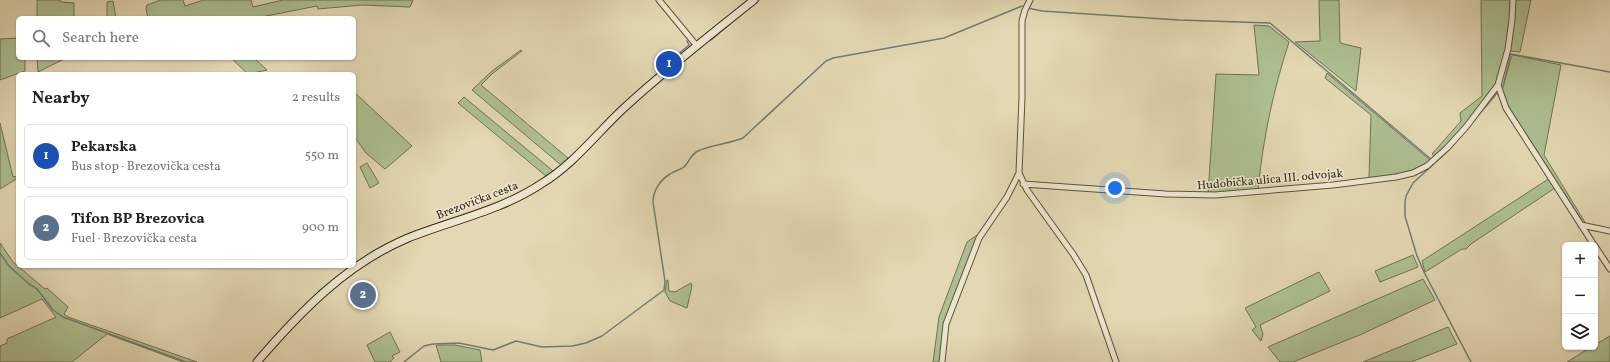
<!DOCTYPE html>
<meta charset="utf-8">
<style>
:root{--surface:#fff;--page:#f6f6f6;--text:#222;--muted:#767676;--line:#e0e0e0;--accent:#8f2418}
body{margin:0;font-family:Vollkorn,serif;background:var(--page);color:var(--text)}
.controls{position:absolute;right:12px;bottom:12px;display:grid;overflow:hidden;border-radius:6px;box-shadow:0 1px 3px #0004}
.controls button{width:36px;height:36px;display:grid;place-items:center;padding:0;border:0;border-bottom:1px solid var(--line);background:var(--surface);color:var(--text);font:20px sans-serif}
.you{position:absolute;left:1115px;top:188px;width:14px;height:14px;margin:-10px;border:3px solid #fff;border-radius:50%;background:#1a73e8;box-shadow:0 0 0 6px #1a73e833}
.badge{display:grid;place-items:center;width:26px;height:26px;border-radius:50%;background:var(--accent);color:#fff;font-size:13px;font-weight:700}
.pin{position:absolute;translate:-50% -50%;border:2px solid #fff;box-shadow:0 1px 4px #0006}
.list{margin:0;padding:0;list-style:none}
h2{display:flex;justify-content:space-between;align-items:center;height:52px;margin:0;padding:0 16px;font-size:17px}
h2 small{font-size:13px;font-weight:400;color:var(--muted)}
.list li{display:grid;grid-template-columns:26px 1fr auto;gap:12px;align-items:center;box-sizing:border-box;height:64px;margin:0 8px 8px;padding:0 8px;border:1px solid var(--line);border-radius:6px}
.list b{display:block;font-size:15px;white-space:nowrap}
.list p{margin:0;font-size:13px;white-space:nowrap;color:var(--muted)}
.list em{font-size:13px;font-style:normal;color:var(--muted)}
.icon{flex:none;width:22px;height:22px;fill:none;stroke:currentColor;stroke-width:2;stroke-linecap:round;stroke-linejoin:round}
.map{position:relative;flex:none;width:1610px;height:362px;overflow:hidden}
.search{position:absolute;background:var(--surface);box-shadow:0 1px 3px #0004;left:16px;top:16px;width:340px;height:44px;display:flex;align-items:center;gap:10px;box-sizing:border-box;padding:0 14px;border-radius:6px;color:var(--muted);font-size:15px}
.panel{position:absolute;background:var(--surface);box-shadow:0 1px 3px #0004;left:16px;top:72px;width:340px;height:196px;border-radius:6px}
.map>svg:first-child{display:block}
.green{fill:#adc092;stroke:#707354}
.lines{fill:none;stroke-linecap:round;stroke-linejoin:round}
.stream{stroke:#707e77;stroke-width:1.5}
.street-casing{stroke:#5e523d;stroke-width:7}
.secondary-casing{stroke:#322616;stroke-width:9}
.street{stroke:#ede6ce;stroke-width:5}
.secondary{stroke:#ede6ce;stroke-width:7}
.labels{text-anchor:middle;stroke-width:3;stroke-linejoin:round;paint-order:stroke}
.street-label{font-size:12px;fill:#322616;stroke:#ede6ce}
</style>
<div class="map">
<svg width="1610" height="362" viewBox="0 0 1610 362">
<rect width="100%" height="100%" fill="#e3d8b3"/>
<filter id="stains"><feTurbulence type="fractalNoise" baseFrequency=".005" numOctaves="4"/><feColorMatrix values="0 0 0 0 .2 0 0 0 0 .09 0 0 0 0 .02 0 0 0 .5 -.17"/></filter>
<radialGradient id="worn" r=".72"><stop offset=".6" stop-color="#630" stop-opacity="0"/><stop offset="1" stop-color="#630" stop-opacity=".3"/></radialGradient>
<!-- green -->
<path class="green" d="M37 0H60L61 2 74 3V18H37Z
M161 0H183L185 6 204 0H251L253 7 283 0H413L410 7 362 5 318 9 317 6 256 18H148L146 9 147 5Z
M1319 0H1339L1340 43 1361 48 1356 91 1295 42 1320 41Z
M1481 0H1512L1511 20 1506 49 1497 84 1466 124 1435 157 1432 154 1461 121 1460 113 1482 96Z
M1515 0H1531L1520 52 1510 51Z
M113 1 116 18H107V2Z
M1254 25 1269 26 1289 42C1273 91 1263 139 1258 190L1208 194 1216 74 1259 75Z
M18 38V58H25V71L0 80V39Z
M521 50 522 51 493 73 481 85 568 158 561 165 472 90 492 71Z
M1513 55 1561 65 1544 155 1586 224 1582 223 1507 107 1502 91 1511 58Z
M37 58H66L38 72Z
M231 58H254L267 70 248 74Z
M1327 73 1431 161C1409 176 1394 175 1369 178L1371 115 1325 78Z
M354 92 412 146 385 169 366 153 354 136Z
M464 97 553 171 546 176 458 103Z
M0 123 13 177 18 176V178L0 189Z
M367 163 379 183 370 188 360 167Z
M1550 178 1555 188 1471 244 1466 249H1462L1425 272 1422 261Z
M980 233 944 323 940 362H933L939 317 967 242Z
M0 243 13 262 45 289 47 288 68 307 64 314 68 317 197 362H183L107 334 72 362H0V346L7 343V339L56 317 42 299 0 318Z
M1413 255 1418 267 1380 282 1375 271Z
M1319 272 1330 291 1260 325 1263 334 1261 341 1252 330 1256 327 1245 308Z
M1423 279 1435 300 1362 334 1293 362H1280L1268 347Z
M667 280H668L669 291 675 292 691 283 692 286 687 308 670 301 665 292Z
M1448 327 1457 344 1411 362H1363Z
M390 332 400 352 392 356 394 358 390 362H375L367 345Z
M1610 336V362H1567L1591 347H1595V345Z
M436 345H455L480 350 482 362H441Z"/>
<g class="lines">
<!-- stream -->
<path class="stream" d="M756 3 759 0
M1028 8 1042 11 1179 20 1270 23 1432 160
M711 40 743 13
M661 71 671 60 689 45 687 41
M1503 86 1511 54 1610 72
M618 109 649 81
M0 253 9 266 29 284 37 289 53 310 63 317 186 362
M327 285 335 279
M319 291 324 288
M404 362 424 346 433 344 459 343 493 350 516 341 542 347 572 346 586 343 602 336 664 290 665 281 653 202C653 191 660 180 670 174 674 171 680 170 684 167 689 162 691 154 698 151 711 145 728 144 743 138L826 61 833 58 944 38 1022 6
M1471 362 1424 272 1417 256 1405 216V202L1406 196 1413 183 1448 151 1498 92"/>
<defs>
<path id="street" d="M659 0 697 46
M1030 0 1025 10 1022 21V97L1019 173 1027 190 1073 254 1086 275 1116 362
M1498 85 1506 108 1594 245
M1023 184 1166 194 1215 195 1333 185 1396 177 1413 173 1427 166 1447 148 1466 127 1498 85 1508 49 1512 20 1513 0
M1581 225 1610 231
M1595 246 1610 269
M942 362 946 324 976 246 979 238 1007 197 1019 173"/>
<path id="secondary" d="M257 362C300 312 346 264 408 238 453 220 500 211 541 184 574 164 596 134 624 108 665 70 710 35 754 0"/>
</defs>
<!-- street casing -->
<use href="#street" class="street-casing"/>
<!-- secondary casing -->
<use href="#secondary" class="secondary-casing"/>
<!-- street -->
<use href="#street" class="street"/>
<!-- secondary -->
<use href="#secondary" class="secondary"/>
</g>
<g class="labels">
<!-- street labels -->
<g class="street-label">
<text transform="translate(1270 179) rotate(-5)" y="4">Hudobička ulica III. odvojak</text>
<text transform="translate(477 200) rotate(-21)" y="4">Brezovička cesta</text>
</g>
</g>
<rect width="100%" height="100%" filter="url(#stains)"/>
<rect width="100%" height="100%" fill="url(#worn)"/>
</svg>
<div class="controls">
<button>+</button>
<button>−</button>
<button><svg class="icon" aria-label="layers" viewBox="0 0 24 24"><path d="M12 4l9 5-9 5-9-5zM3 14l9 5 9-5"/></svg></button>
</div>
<div class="you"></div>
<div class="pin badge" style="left:669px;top:64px;background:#1a4fb4">1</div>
<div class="pin badge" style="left:363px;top:295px;background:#5c6f8a">2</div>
<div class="search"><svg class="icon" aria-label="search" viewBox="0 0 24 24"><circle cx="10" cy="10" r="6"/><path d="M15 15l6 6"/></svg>Search here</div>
<section class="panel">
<h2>Nearby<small>2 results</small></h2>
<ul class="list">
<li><span class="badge" style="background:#1a4fb4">1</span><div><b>Pekarska</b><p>Bus stop · Brezovička cesta</p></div><em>550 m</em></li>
<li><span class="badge" style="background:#5c6f8a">2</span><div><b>Tifon BP Brezovica</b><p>Fuel · Brezovička cesta</p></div><em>900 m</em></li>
</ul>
</section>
</div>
